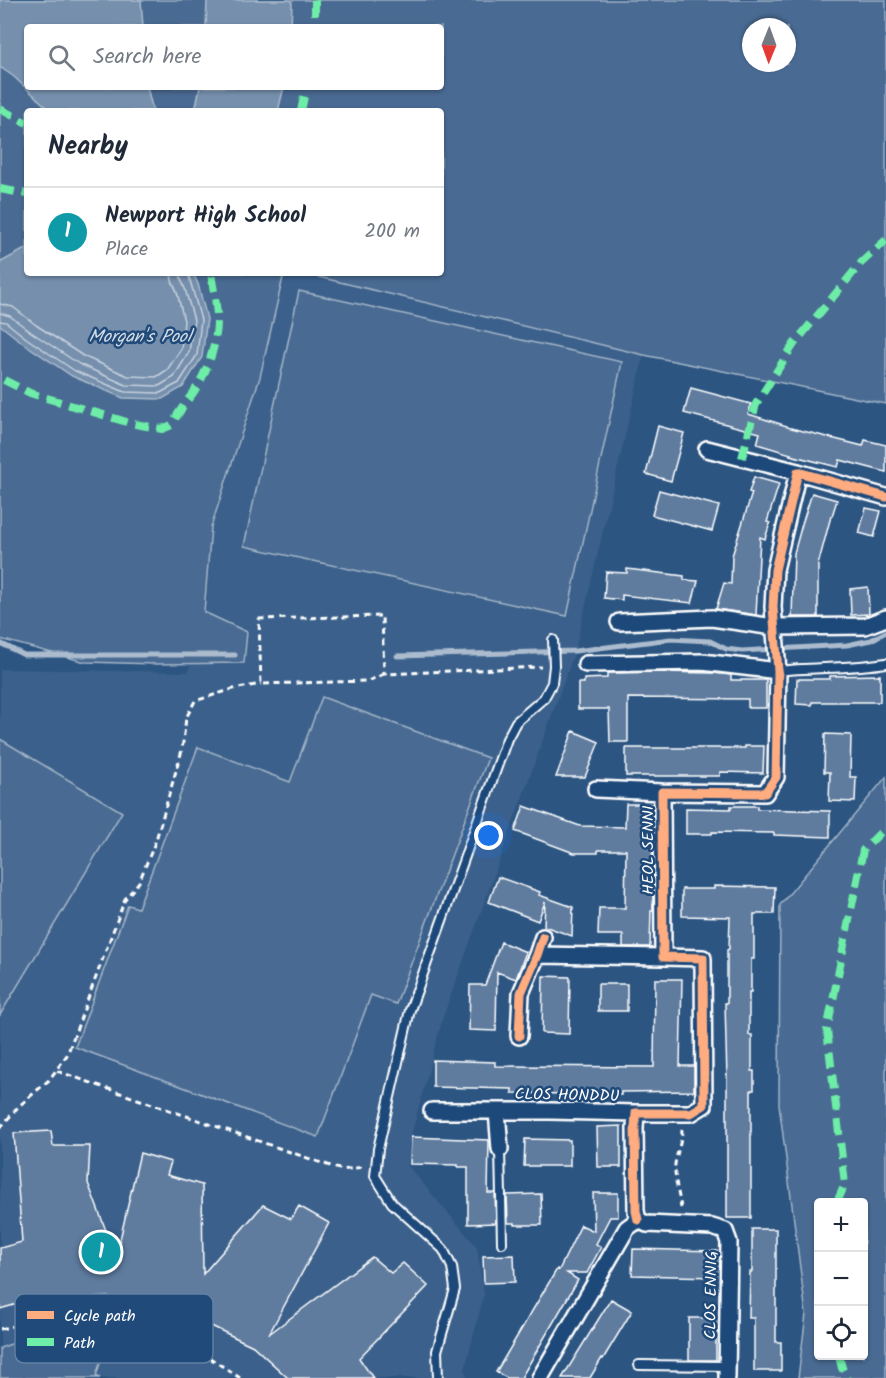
<!DOCTYPE html>
<meta charset="utf-8">
<style>
:root{--surface:#fff;--page:#f6f6f7;--text:#1f2937;--muted:#747a83;--line:#e0e1e3;--accent:#d93025}
body{margin:0;font-family:Kalam,sans-serif;background:var(--page);color:var(--text)}
.controls{position:absolute;right:18px;bottom:18px;display:grid;overflow:hidden;border-radius:6px;box-shadow:0 2px 4px #0004}
.controls button{width:54px;height:54px;display:grid;place-items:center;padding:0;border:0;border-bottom:2px solid var(--line);background:var(--surface);color:var(--text);font:30px sans-serif}
.compass{position:absolute;left:742px;top:18px;width:54px;height:54px;border-radius:50%;background:var(--surface);box-shadow:0 2px 4px #0004;rotate:181deg}
.you{position:absolute;left:489px;top:836px;width:21px;height:21px;margin:-15px;border:4px solid #fff;border-radius:50%;background:#1a73e8;box-shadow:0 0 0 9px #1a73e833}
.badge{display:grid;place-items:center;width:39px;height:39px;border-radius:50%;background:var(--accent);color:#fff;font-size:20px;font-weight:700}
.pin{position:absolute;translate:-50% -50%;border:3px solid #fff;box-shadow:0 2px 6px #0006}
.list{margin:0;padding:0;list-style:none}
h2{display:flex;justify-content:space-between;align-items:center;height:78px;margin:0;padding:0 24px;font-size:26px}
h2 small{font-size:20px;font-weight:400;color:var(--muted)}
.list li{display:grid;grid-template-columns:39px 1fr auto;gap:18px;align-items:center;box-sizing:border-box;height:90px;padding:0 24px;border-top:2px solid var(--line)}
.list b{display:block;font-size:22px;white-space:nowrap}
.list p{margin:0;font-size:20px;white-space:nowrap;color:var(--muted)}
.list em{font-size:20px;font-style:normal;color:var(--muted)}
.icon{flex:none;width:33px;height:33px;fill:none;stroke:currentColor;stroke-width:2;stroke-linecap:round;stroke-linejoin:round}
.map{position:relative;flex:none;width:886px;height:1378px;overflow:hidden}
.search{position:absolute;background:var(--surface);box-shadow:0 2px 4px #0004;left:24px;top:24px;width:420px;height:66px;display:flex;align-items:center;gap:15px;box-sizing:border-box;padding:0 21px;border-radius:6px;color:var(--muted);font-size:22px}
.panel{position:absolute;background:var(--surface);box-shadow:0 2px 4px #0004;left:24px;top:108px;width:420px;height:168px;border-radius:6px}
.map>svg:first-child{display:block}
.built{fill:#3b618b}
.green{fill:#486b92;stroke:#a4b5c8;stroke-width:1.5;fill-rule:evenodd}
.water{fill:#748fad;stroke:#acbcce;stroke-width:1.5}
.lines{fill:none;stroke-linecap:round;stroke-linejoin:round}
.shore{stroke:#c7d2de;stroke-width:1.5}
.stream{stroke:#acbcce;stroke-width:5}
.building{fill:#5e7c9f;stroke:#fff;stroke-width:1.5}
.service-casing{stroke:#fff;stroke-width:12}
.minor-casing{stroke:#fff;stroke-width:20}
.path{stroke:#fff;stroke-width:3;stroke-dasharray:6 4.5;stroke-linecap:butt}
.service{stroke:#1f4a7a;stroke-width:8}
.minor{stroke:#1f4a7a;stroke-width:15}
.quiet{stroke:#6deda7;stroke-width:8;stroke-dasharray:15 8;stroke-linecap:butt}
.cycleway-casing{stroke:#1f4a7a;stroke-width:13}
.cycleway{stroke:#ffac80;stroke-width:9}
.labels{text-anchor:middle;stroke-width:5;stroke-linejoin:round;paint-order:stroke}
.street-label{font-size:16px;fill:#fff;stroke:#1f4a7a}
.water-label{font-size:18px;font-style:italic;fill:#d5dde6;stroke:#1f4a7a}
.key{fill:#1f4a7a;stroke:#6280a2;stroke-width:1.5}
.key-label{font-size:16px;fill:#fff}
</style>
<div class="map">
<svg width="886" height="1378" viewBox="0 0 886 1378">
<rect width="100%" height="100%" fill="#2c5582"/>
<filter id="ink" filterUnits="userSpaceOnUse"><feTurbulence type="fractalNoise" baseFrequency=".0167" numOctaves="2"/><feDisplacementMap in="SourceGraphic" scale="12" xChannelSelector="R" yChannelSelector="G"/><feConvolveMatrix kernelMatrix="1 2 1 2 8 2 1 2 1" color-interpolation-filters="sRGB"/></filter>
<g filter="url(#ink)">
<!-- built -->
<path class="built" d="M284 273H302L644 355 575 651 443 1017 409 1144 408 1166 477 1247 484 1294 465 1369 467 1378H0V669L188 672 204 612 211 527 260 377Z"/>
<!-- green -->
<path class="green" d="M0 0H886V404L644 355 302 273H441V111H27V273H284L260 377 211 527 204 612 247 632 244 663 156 664 85 662 0 639ZM27 27H441V87H27ZM751 27H787V63H751Z
M299 291 622 362 567 616 244 546Z
M322 697 488 758 396 1004 371 995 318 1137 75 1047 128 905 138 908 198 747 290 782Z
M0 739 122 812 0 1015Z
M886 777V1378H798L806 1314 779 1104 780 905ZM818 1202H864V1356H818Z
M36 1335 37 1356 103 1354 96 1376 100 1378H0V1348Z"/>
<!-- water -->
<path class="water" d="M0 0H141L143 27H27V87H147L153 111H51L13 76 0 67Z
M207 0H290L292 3 291 27H206Z
M200 87H284L278 111H195Z
M27 248V273H193L198 284 207 319 202 357 183 387 162 399 123 398 72 376 23 343 0 325V265L1 262Z"/>
<g class="lines">
<!-- shore -->
<path class="shore" d="M0 304 13 307 36 325 83 356 128 376 156 377 167 370 181 349 184 321 177 292 172 281 171 273
M0 313 10 316 31 332 79 364 126 385 159 386 174 377 189 352 194 320 185 289 181 279 180 273
M0 321 6 322 26 338 75 371 125 392 160 393 179 383 197 355 201 320 188 273"/>
<!-- stream -->
<path class="stream" d="M0 643 24 655H235
M397 656 575 651 671 639 710 641 726 649 742 651 847 645 871 640 886 632"/>
</g>
<!-- building -->
<path class="building" d="M691 388 751 404 748 414 787 426V427L863 446 865 440 886 445V472L840 460 838 467 790 455 791 454 757 444 760 433 684 413Z
M658 426 684 433 671 481 646 474Z
M754 477 779 484 767 522 770 523 765 539 760 537 756 615 716 609 724 583 731 584 732 556 752 493 749 492Z
M659 490 719 506 712 531 652 515Z
M812 493 837 500 832 516H831L818 565V617H792L794 553 802 524Z
M866 508 881 511 874 537 859 533Z
M627 569 684 576V580L698 581 692 603 622 595V600L604 598 606 572 627 573Z
M868 587 869 614 851 615 850 589Z
M661 672 713 673 731 675V680H766V708H748V699L628 698V742H610L609 709H578V683H584V679L607 678V673Z
M880 675V702H812V705L796 704 797 679H830V676Z
M573 731 599 742 585 777H556Z
M825 734 851 735 850 777H856L855 802 829 801 830 772H824Z
M745 746H764L763 773 720 772V776H626V748H745Z
M626 804H652L653 911H651L650 947H623V935H598L599 908H625L626 850H598V853H574L515 831 524 806 580 826 625 827Z
M731 806H757V809L830 811V837L774 835V833L712 832V834H686V808L731 809Z
M498 877 540 892 539 895 573 907 572 936 544 926 545 902 538 921 489 902Z
M714 886 775 887 774 914H754V959H751V992H749V1035H752V1071H754V1090H751V1218H727V1080L725 1003H727V950L729 949 730 917 682 916V889H714Z
M501 942 526 952 516 979 497 972 496 1031 469 1030 470 985H485Z
M543 976 570 977 569 1034 542 1033Z
M655 979H682L680 1066H694V1091L621 1092V1095L512 1093V1089L433 1087V1060L495 1062V1066L654 1067Z
M598 984H627V1011H598Z
M621 1126V1167H598L597 1127Z
M51 1131 53 1146H90L88 1183 116 1257 140 1153 171 1162 167 1175 202 1185 203 1274 263 1205 291 1219 299 1206 329 1223 269 1334 372 1257 391 1273 403 1263 428 1286 359 1358 373 1378H288L253 1346 184 1313 108 1297 24 1302 0 1309V1248L22 1242 14 1133Z
M411 1137 489 1140 488 1193H495L496 1223 468 1224V1167H458V1165L410 1164Z
M525 1139 570 1140V1166H524Z
M593 1193H618V1217H610L596 1244 601 1247 587 1273H567L578 1280 521 1378H507L496 1372 557 1269 559 1270 581 1225 594 1231Z
M541 1194 542 1225H515V1223H508L507 1195Z
M752 1229H776V1342H781V1371H754V1318H749L750 1272H752Z
M633 1249 717 1251 716 1277 632 1275Z
M514 1255 515 1282 484 1283 483 1256Z
M611 1299 632 1311 603 1359 602 1358 590 1378H562Z
M689 1318H716V1360H689Z"/>
<g class="lines">
<defs>
<path id="service" d="M778 671C814 667 850 669 886 663
M500 1149 502 1243
M639 1365 727 1366
M438 1378 437 1351 455 1289 452 1267 443 1249 392 1203 375 1176 378 1149 410 1010 507 739 516 722 544 698 552 683 554 666 553 640"/>
<path id="minor" d="M707 449 798 472
M619 622 712 618 774 627 865 626 886 618
M586 664 702 662 778 671
M596 789 662 792
M537 955 663 957
M519 1036 521 993 537 955 543 937
M432 1111H550L636 1113
M497 1111 500 1149
M638 1220 636 1211 635 1128 636 1113H691L704 1105 703 958 663 957 662 792 765 793 776 777 778 671 773 607 775 570 798 472 886 497
M638 1220 647 1224 712 1227 725 1231 729 1242 727 1378
M540 1378 627 1228 638 1220"/>
</defs>
<!-- service casing -->
<use href="#service" class="service-casing"/>
<!-- minor casing -->
<use href="#minor" class="minor-casing"/>
<!-- path -->
<path class="path" d="M384 674 368 681 261 684 259 619 382 616 384 674 541 667
M57 1071 342 1170 363 1167
M0 1128 18 1107 49 1080 67 1055 125 899 139 882 156 840 182 750 186 718 195 701 233 689 261 684
M681 1208C679 1194 674 1179 675 1164 677 1152 682 1141 682 1129
M0 1329 71 1314 116 1316 183 1340 240 1378"/>
<!-- service -->
<use href="#service" class="service"/>
<!-- minor -->
<use href="#minor" class="minor"/>
<!-- quiet -->
<path class="quiet" d="M315 0V27
M0 109 27 123
M301 111 306 87
M0 189 27 194
M4 380 30 393 130 423 162 429 172 425C178 412 187 402 195 390 209 368 218 341 217 315 216 301 213 287 211 273
M742 458 756 404 794 344 861 263 886 240
M837 1202 845 1184 827 1030 863 850 886 827
M839 1356 842 1368 847 1378"/>
<defs>
<path id="cycleway" d="M519 1036 521 993 537 955 543 937
M638 1220 636 1211 635 1128 636 1113H691L704 1105 703 958 663 957 662 792 765 793 776 777 778 671 773 607 775 570 798 472 886 497"/>
</defs>
<!-- cycleway casing -->
<use href="#cycleway" class="cycleway-casing"/>
<!-- cycleway -->
<use href="#cycleway" class="cycleway"/>
</g>
</g>
<g class="labels">
<!-- street labels -->
<g class="street-label">
<text transform="translate(647 850) rotate(-90)" y="6">HEOL SENNI</text>
<text transform="translate(567 1094) rotate(1)" y="6">CLOS HONDDU</text>
<text transform="translate(710 1295) rotate(-89)" y="6">CLOS ENNIG</text>
</g>
<!-- water labels -->
<g class="water-label">
<text x="140" y="342">Morgan's Pool</text>
</g>
</g>
<!-- legend -->
<rect x="15" y="1294" width="198" height="69" rx="9" class="key"/>
<rect x="27" y="1311" width="27" height="8" fill="#ffac80"/>
<rect x="27" y="1338" width="27" height="8" fill="#6deda7"/>
<g class="key-label">
<text x="64" y="1321">Cycle path</text>
<text x="64" y="1348">Path</text>
</g>
</svg>
<div class="controls">
<button>+</button>
<button>−</button>
<button><svg class="icon" aria-label="locate" viewBox="0 0 24 24"><circle cx="12" cy="12" r="6"/><path d="M12 2v4M12 18v4M2 12h4M18 12h4"/></svg></button>
</div>
<svg class="compass" viewBox="-18 -18 36 36"><path d="M0-13l5 13h-10z" fill="#e53935"/><path d="M0 13l5-13h-10z" fill="#747a83"/></svg>
<div class="you"></div>
<div class="pin badge" style="left:101px;top:1252px;background:#0f9aa8">1</div>
<div class="search"><svg class="icon" aria-label="search" viewBox="0 0 24 24"><circle cx="10" cy="10" r="6"/><path d="M15 15l6 6"/></svg>Search here</div>
<section class="panel">
<h2>Nearby<small></small></h2>
<ul class="list">
<li><span class="badge" style="background:#0f9aa8">1</span><div><b>Newport High School</b><p>Place</p></div><em>200 m</em></li>
</ul>
</section>
</div>
